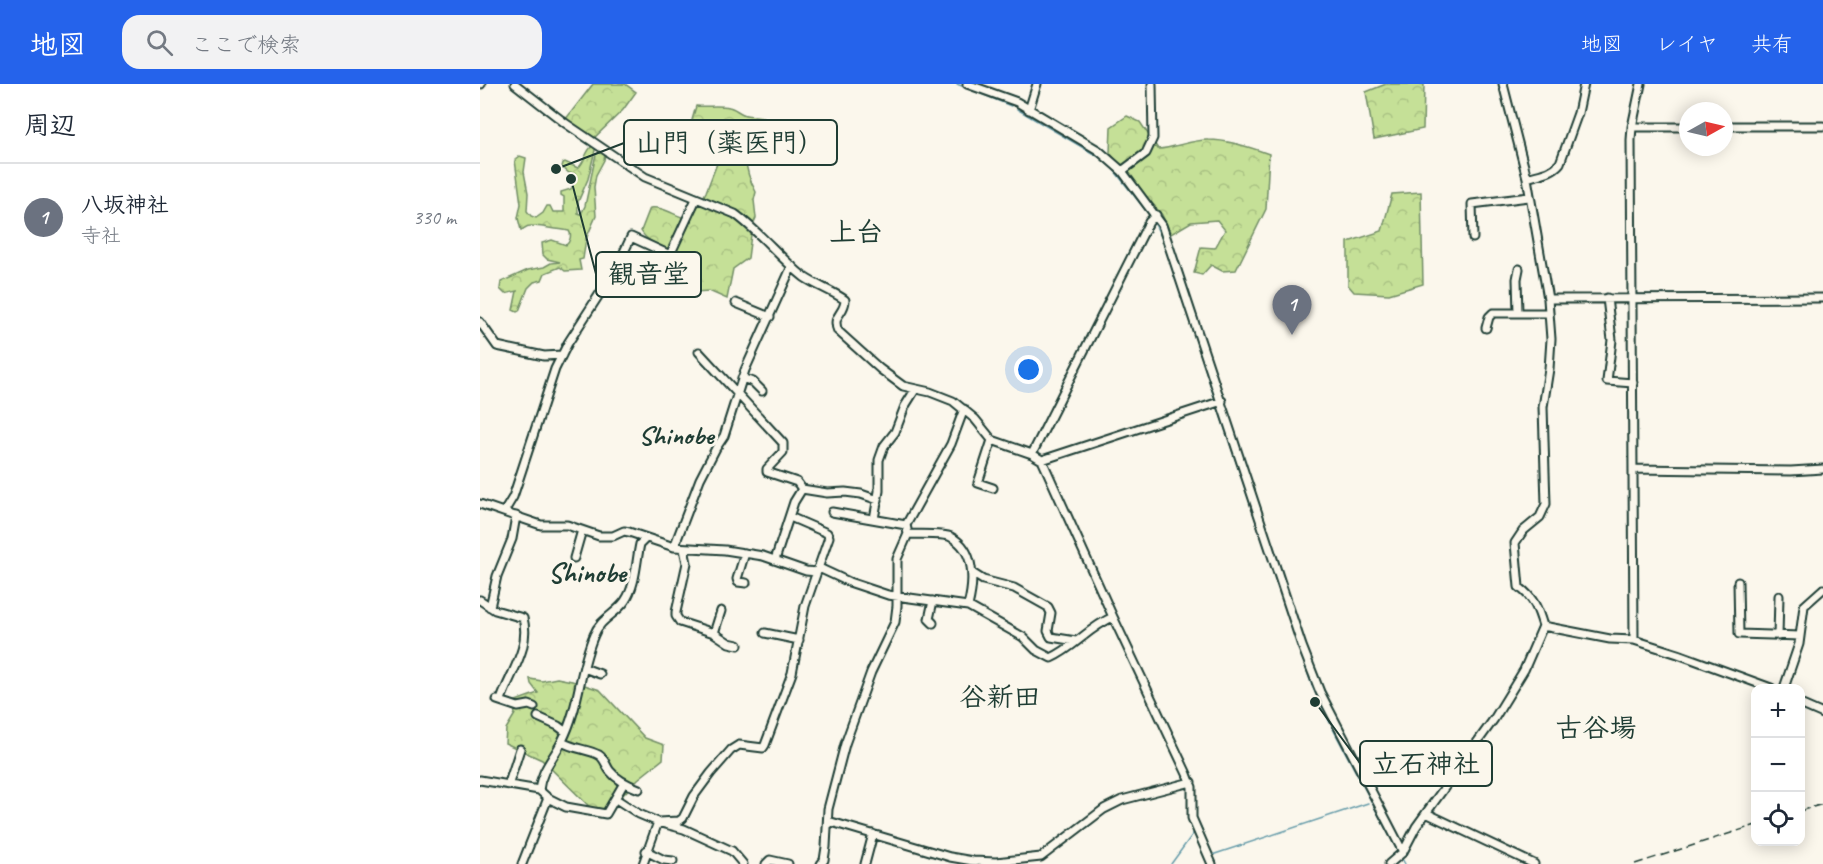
<!DOCTYPE html>
<html lang="ja">
<meta charset="utf-8">
<style>
:root{--surface:#fff;--page:#f2f2f3;--text:#1f2937;--muted:#747a83;--line:#e0e1e3;--accent:#2563eb}
body{margin:0;font-family:Caveat,"Klee One",sans-serif;background:var(--page);color:var(--text)}
.controls{position:absolute;right:18px;bottom:18px;display:grid;overflow:hidden;border-radius:12px;box-shadow:0 3px 15px #0003}
.controls button{width:54px;height:54px;display:grid;place-items:center;padding:0;border:0;border-bottom:2px solid var(--line);background:var(--surface);color:var(--text);font:30px sans-serif}
.compass{position:absolute;left:1199px;top:18px;width:54px;height:54px;border-radius:50%;background:var(--surface);box-shadow:0 3px 15px #0003;rotate:82deg}
.you{position:absolute;left:549px;top:286px;width:21px;height:21px;margin:-15px;border:4px solid #fff;border-radius:50%;background:#1a73e8;box-shadow:0 0 0 9px #1a73e833}
.badge{display:grid;place-items:center;width:39px;height:39px;border-radius:50%;background:var(--accent);color:#fff;font-size:20px;font-weight:700}
.pin{position:absolute;translate:-50% -50px;filter:drop-shadow(0 2px 3px #0008)}
.pin::after{content:'';position:absolute;top:32px;width:21px;height:18px;background:inherit;clip-path:polygon(0 0,100% 0,50% 100%)}
.list{margin:0;padding:0;list-style:none}
h2{display:flex;justify-content:space-between;align-items:center;height:78px;margin:0;padding:0 24px;font-size:26px}
h2 small{font-size:20px;font-weight:400;color:var(--muted)}
.list li{display:grid;grid-template-columns:39px 1fr auto;gap:18px;align-items:center;box-sizing:border-box;height:108px;padding:0 24px;border-top:2px solid var(--line)}
.list b{display:block;font-size:22px;white-space:nowrap}
.list p{margin:0;font-size:20px;white-space:nowrap;color:var(--muted)}
.list em{font-size:20px;font-style:normal;color:var(--muted)}
.icon{flex:none;width:33px;height:33px;fill:none;stroke:currentColor;stroke-width:2;stroke-linecap:round;stroke-linejoin:round}
.map{position:relative;flex:none;width:1343px;height:780px;overflow:hidden}
header{display:flex;align-items:center;gap:36px;box-sizing:border-box;height:84px;padding:0 30px;background:var(--accent);color:#fff}
header strong{font-size:28px}
nav{display:flex;gap:33px;margin-inline-start:auto;font-size:21px}
.search{width:420px;height:54px;background:var(--page);display:flex;align-items:center;gap:15px;box-sizing:border-box;padding:0 21px;border-radius:18px;color:var(--muted);font-size:22px}
main{display:flex}
aside{flex:1;background:var(--surface)}
.map>svg:first-child{display:block}
.forest{fill:url(#forest-crowns);stroke:#728e66;stroke-width:1.5}
.lines{fill:none;stroke-linecap:round;stroke-linejoin:round}
.stream{stroke:#679caa;stroke-width:1.5}
.minor-casing{stroke:#1f3d34;stroke-width:11}
.minor{stroke:#fbf7ec;stroke-width:7}
.rail{stroke:#1f3d34;stroke-width:1.5;stroke-dasharray:9 4.5;stroke-linecap:butt}
.labels{text-anchor:middle;stroke-width:6;stroke-linejoin:round;paint-order:stroke}
.neighbourhood-label{font-size:27px;font-weight:bold;fill:#1f3d34;stroke:#fbf7ec}
.quarter-label{font-size:28px;font-weight:bold;fill:#1f3d34;stroke:#fbf7ec}
.leader{fill:none;stroke:#1f3d34;stroke-width:2}
.callout-dot{fill:#1f3d34;stroke:#fbf7ec;stroke-width:2}
.callout{fill:#fbf7ec;stroke:#1f3d34;stroke-width:2}
.callout-label{font-size:27px;text-anchor:middle;font-weight:bold;fill:#1f3d34}
</style>
<header>
<strong>地図</strong>
<div class="search"><svg class="icon" aria-label="search" viewBox="0 0 24 24"><circle cx="10" cy="10" r="6"/><path d="M15 15l6 6"/></svg>ここで検索</div>
<nav><a>地図</a><a>レイヤ</a><a>共有</a></nav>
</header>
<main>
<aside>
<h2>周辺<small></small></h2>
<ul class="list">
<li><span class="badge" style="background:#6b7280">1</span><div><b>八坂神社</b><p>寺社</p></div><em>330 m</em></li>
</ul>
</aside>
<div class="map">
<svg width="1343" height="780" viewBox="0 0 1343 780">
<defs>
<pattern id="forest-crowns" width="20" height="18" patternUnits="userSpaceOnUse" patternTransform="scale(1.5)"><rect width="20" height="18" fill="#c5e097"/><path d="M2 6a3 3 0 1 1 6 0M12 15a3 3 0 1 1 6 0" fill="none" stroke="#a9c183"/></pattern>
</defs>
<rect width="100%" height="100%" fill="#fbf7ec"/>
<filter id="ink" filterUnits="userSpaceOnUse"><feTurbulence type="fractalNoise" baseFrequency=".0167" numOctaves="2"/><feDisplacementMap in="SourceGraphic" scale="12" xChannelSelector="R" yChannelSelector="G"/><feConvolveMatrix kernelMatrix="1 2 1 2 8 2 1 2 1" color-interpolation-filters="sRGB"/></filter>
<g filter="url(#ink)">
<!-- forest -->
<path class="forest" d="M113 0H145L156 8 143 26 114 54 85 36Z
M906 0H944L943 45 894 55 886 8Z
M216 22C227 23 239 21 249 23 255 24 260 30 266 31 275 33 288 29 287 43 286 50 280 52 275 57 259 70 268 93 276 108L274 116 276 134 272 143 268 174 253 185 247 215 229 207 214 208 211 202 204 174C191 163 170 163 161 147L170 124C184 122 196 133 209 135L212 133 226 108 241 69V62L226 48 212 44V36Z
M647 32 660 38 678 65C695 64 713 55 729 56 749 56 770 63 789 70L786 125 756 186 742 187 731 181 722 191 714 189 721 163 735 164 745 146 737 136 711 138 691 150 682 131 630 69 631 43Z
M113 61 116 62 108 95 98 118V129L101 130 105 122 116 70 122 68 125 70 124 76 116 91 114 103 116 132 106 155 103 175 99 176 101 186 85 187 80 183 65 189 62 196 54 198 48 204 39 227 37 228 33 226 37 207 25 210 20 205 21 198 48 186 64 183 71 179 80 178 67 175 63 171 62 159 72 156 86 161C90 158 92 151 89 147 81 146 55 141 50 142 46 142 44 145 41 146L38 134 41 120 35 76 40 72 46 74 44 88 48 109 47 127 51 132 56 134 63 129 67 122H70L73 128H84V113L81 111V108L91 105 96 94 95 90 89 89 82 83 83 79 85 78 98 84C106 77 104 69 113 61Z
M941 108 943 200 909 210 874 208 868 201V158L902 147 912 110Z
M77 594 92 597 120 606 165 654 184 661 183 675 158 695 127 728 116 729 62 676 25 659 26 645 35 630 33 618 58 609 51 600 50 595 62 597Z"/>
<g class="lines">
<!-- stream -->
<path class="stream" d="M477 0 531 22
M537 25 619 73 634 86 670 132
M673 136 684 159 735 315
M737 321 790 479
M792 484 832 602 850 639
M852 643 918 768
M721 743 732 771 888 719
M921 773 925 780
M691 780 715 747"/>
<defs>
<path id="minor" d="M0 0H1
M35 0 85 39 165 93 255 130C280 148 299 173 324 193 337 202 353 207 365 216 365 230 351 231 358 247L400 285 423 302 450 308 473 317 495 335 512 356 552 370 562 376 633 533 707 690 712 703V734L732 780
M487 0 537 18 618 66 642 87 682 141 822 562 840 608 923 768
M549 26 557 0
M1244 42H1343
M1152 43H1208
M642 87 666 69 673 54 672 0
M1047 94C1059 90 1072 89 1080 79L1098 29 1104 0
M993 154 992 120 1049 113
M1127 214 1132 256 1127 297 1153 299
M1068 215 1343 214
M256 219 290 233
M1038 229 1037 195 1039 185
M0 238 17 262 64 272 82 271
M1006 244 1009 233 1013 229H1069
M219 268 303 359V368L287 385V388L317 398 322 405
M262 294 273 298 282 307
M512 356 498 399 513 404
M552 370 669 138 676 131
M562 376 742 317
M1154 385 1311 387 1343 385
M0 420 61 441H87L119 452H133L144 447 149 448 194 463 245 466 283 472 326 487 337 488
M24 428 33 413 75 285 88 259 137 183 151 153 190 171 216 115
M352 428 426 441
M394 435 399 407V376L404 362 415 348 425 322 435 306
M428 450C438 451 463 449 471 453 496 466 494 499 488 522
M194 463 220 395 236 364 244 352 265 286 312 182
M204 465 207 479 196 528V532L200 538 234 549 249 559 258 561
M265 469 257 495 258 498 266 499
M94 474 102 446
M295 476 314 418 322 405 347 409 365 408 381 410 398 416
M339 484 369 498 408 511 488 522 543 553 556 566 571 574C594 564 609 543 633 533
M492 489 503 496 534 504 568 523 571 529 568 547 571 553 596 557
M1258 498 1259 550 1320 552
M0 516 15 526 43 534C51 564 30 589 21 616
M10 523 17 492 32 455 36 432
M453 539 449 535 453 517
M1063 542 1130 555 1154 556 1198 570 1291 604
M234 549 241 527
M285 549 319 556
M1298 552 1299 512
M1154 556 1151 56 1152 43 1161 0
M104 584 120 590
M1304 604 1319 560 1324 522 1343 505
M17 616 38 623 49 621 54 623
M1320 620 1343 630
M58 633 78 642 86 648
M82 658C94 665 107 665 119 671 125 675 126 682 130 687 137 696 148 701 159 705
M0 696 59 706 68 714 86 723 126 730 144 699
M29 699 40 665
M59 706C61 686 74 674 82 657 100 622 99 585 114 551 120 535 136 530 145 517 156 501 156 478 160 460L166 454
M136 715 159 730 178 738 204 745 252 767 263 780
M946 729 1054 780
M348 737 470 773 493 777 516 778 561 773 624 725 642 716 711 698
M166 767 184 776 193 777
M42 780 68 714
M163 780 178 738 199 737 203 734 214 712 231 689 251 666 259 661 283 664 285 661 312 589 325 522 349 453 347 449 310 433
M286 780 290 776 308 780
M341 780 344 776 346 763 348 725 365 660 391 588 415 538 417 522V475L428 450 426 441 471 360 484 325
M385 780 393 750
M909 780 923 768 936 743 1014 635 1044 586 1063 542C1058 525 1054 514 1039 503L1035 459 1043 447 1060 433 1066 420 1063 323 1069 285 1071 255 1068 215 1047 94 1023 0"/>
</defs>
<!-- minor casing -->
<use href="#minor" class="minor-casing"/>
<!-- minor -->
<use href="#minor" class="minor"/>
<!-- rail -->
<path class="rail" d="M1320 727 1343 720
M1155 780 1276 741"/>
</g>
</g>
<g class="labels">
<!-- neighbourhood labels -->
<g class="neighbourhood-label">
<text x="376" y="157">上台</text>
<text x="196" y="360">Shinobe</text>
<text x="520" y="622">谷新田</text>
<text x="1116" y="653">古谷場</text>
</g>
<!-- quarter labels -->
<g class="quarter-label">
<text x="107" y="498">Shinobe</text>
</g>
</g>
<!-- callouts -->
<path class="leader" d="M76 85L144 59M91 95L116 190M835 618L880 679"/>
<g class="callout-dot">
<circle cx="76" cy="85" r="6"/>
<circle cx="91" cy="95" r="6"/>
<circle cx="835" cy="618" r="6"/>
</g>
<g class="callout">
<rect x="144" y="36" width="213" height="45" rx="6"/>
<rect x="116" y="168" width="105" height="45" rx="6"/>
<rect x="880" y="657" width="132" height="45" rx="6"/>
</g>
<g class="callout-label">
<text x="250" y="68">山門（薬医門）</text>
<text x="169" y="199">観音堂</text>
<text x="946" y="689">立石神社</text>
</g>
</svg>
<div class="controls">
<button>+</button>
<button>−</button>
<button><svg class="icon" aria-label="locate" viewBox="0 0 24 24"><circle cx="12" cy="12" r="6"/><path d="M12 2v4M12 18v4M2 12h4M18 12h4"/></svg></button>
</div>
<svg class="compass" viewBox="-18 -18 36 36"><path d="M0-13l5 13h-10z" fill="#e53935"/><path d="M0 13l5-13h-10z" fill="#747a83"/></svg>
<div class="you"></div>
<div class="pin badge" style="left:812px;top:251px;background:#6b7280">1</div>
</div>
</main>
